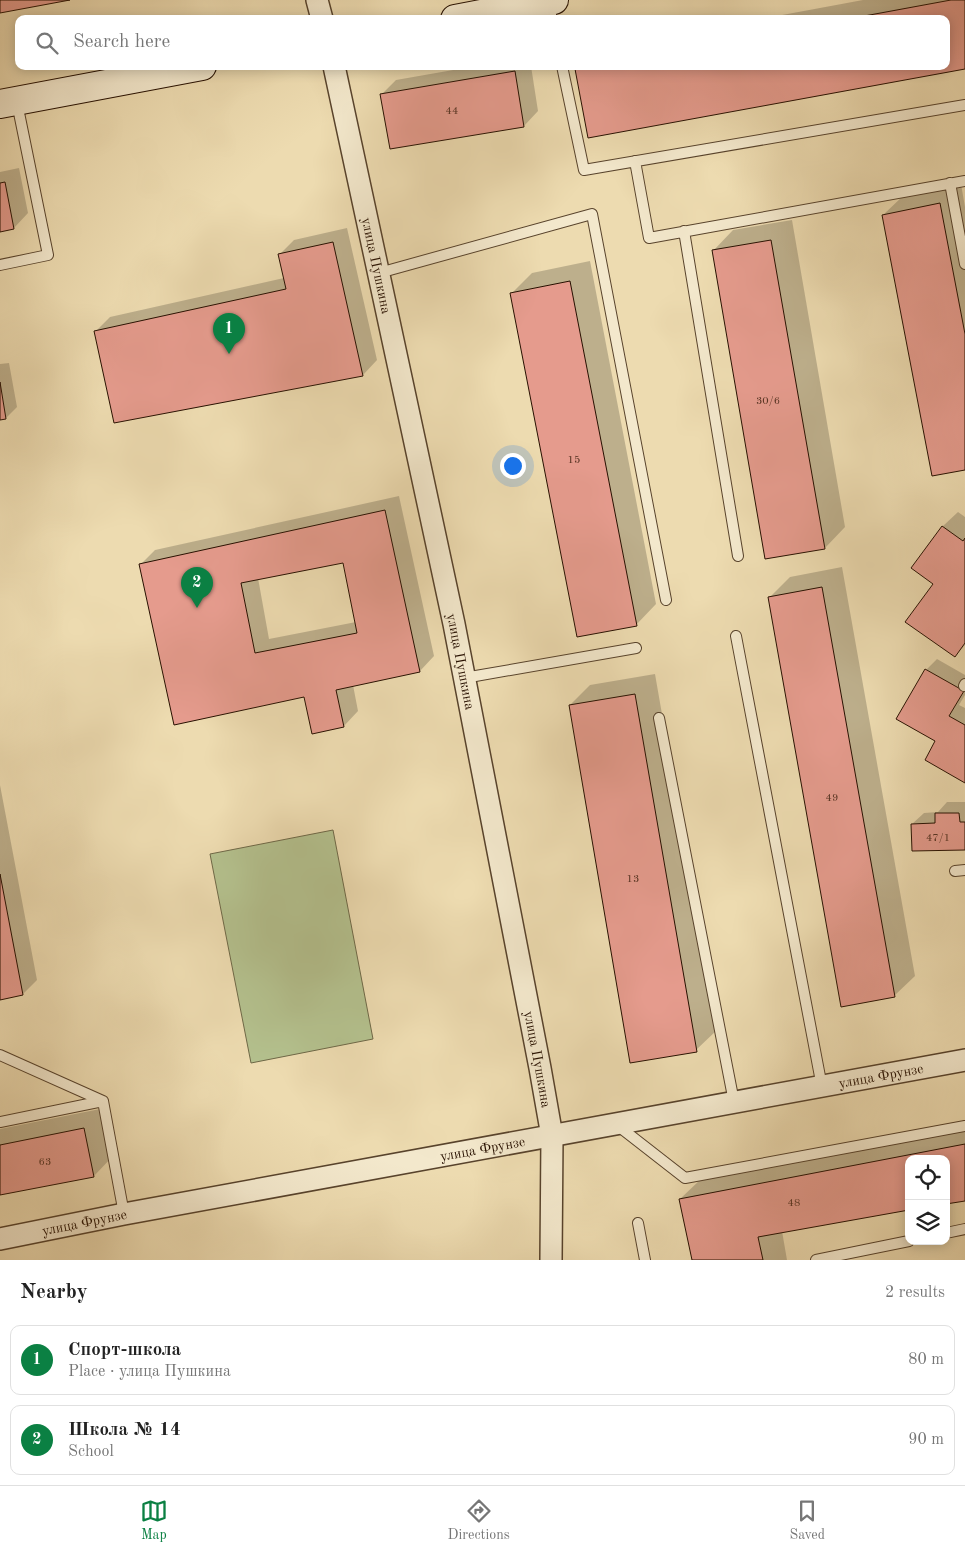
<!DOCTYPE html>
<meta charset="utf-8">
<style>
:root{--surface:#fff;--page:#f2f2f2;--text:#222;--muted:#767676;--line:#e0e0e0;--accent:#0b8043}
body{margin:0;font-family:"Old Standard TT",serif;background:var(--page);color:var(--text)}
.controls{position:absolute;right:15px;bottom:15px;display:grid;overflow:hidden;border-radius:10px;box-shadow:0 2px 12px #0003}
.controls button{width:45px;height:45px;display:grid;place-items:center;padding:0;border:0;border-bottom:1px solid var(--line);background:var(--surface);color:var(--text);font:25px sans-serif}
.you{position:absolute;left:512px;top:465px;width:18px;height:18px;margin:-12px;border:4px solid #fff;border-radius:50%;background:#1a73e8;box-shadow:0 0 0 8px #1a73e833}
.badge{display:grid;place-items:center;width:32px;height:32px;border-radius:50%;background:var(--accent);color:#fff;font-size:16px;font-weight:700}
.pin{position:absolute;translate:-50% -41px;filter:drop-shadow(0 1px 2px #0008)}
.pin::after{content:'';position:absolute;top:26px;width:18px;height:15px;background:inherit;clip-path:polygon(0 0,100% 0,50% 100%)}
.list{margin:0;padding:0;list-style:none}
h2{display:flex;justify-content:space-between;align-items:center;height:65px;margin:0;padding:0 20px;font-size:21px}
h2 small{font-size:16px;font-weight:400;color:var(--muted)}
.list li{display:grid;grid-template-columns:32px 1fr auto;gap:15px;align-items:center;box-sizing:border-box;height:70px;margin:0 10px 10px;padding:0 10px;border:1px solid var(--line);border-radius:10px}
.list b{display:block;font-size:19px;white-space:nowrap}
.list p{margin:0;font-size:16px;white-space:nowrap;color:var(--muted)}
.list em{font-size:16px;font-style:normal;color:var(--muted)}
.icon{flex:none;width:28px;height:28px;fill:none;stroke:currentColor;stroke-width:2;stroke-linecap:round;stroke-linejoin:round}
.map{position:relative;flex:none;width:965px;height:1260px;overflow:hidden}
.search{position:absolute;background:var(--surface);box-shadow:0 2px 12px #0003;left:15px;right:15px;top:15px;height:55px;display:flex;align-items:center;gap:12px;box-sizing:border-box;padding:0 18px;border-radius:10px;color:var(--muted);font-size:19px}
.sheet{height:225px;background:var(--surface)}
nav{display:flex;justify-content:space-around;align-items:center;box-sizing:border-box;height:70px;border-top:1px solid var(--line);background:var(--surface);font-size:14px;color:var(--muted)}
nav a{display:grid;justify-items:center;gap:2px}
nav .on{color:var(--accent)}
.map>svg:first-child{display:block}
.green{fill:#b4c18e;stroke:#6e6847}
.shadow{fill:#0003;fill-rule:evenodd}
.building{fill:#e59b8d;stroke:#271000;fill-rule:evenodd}
.lines{fill:none;stroke-linecap:round;stroke-linejoin:round}
.service-casing{stroke:#58432c;stroke-width:12}
.minor-casing{stroke:#58432c;stroke-width:24}
.secondary-casing{stroke:#271000;stroke-width:30}
.service{stroke:#f3e8cc;stroke-width:10}
.minor{stroke:#f3e8cc;stroke-width:21}
.secondary{stroke:#f3e8cc;stroke-width:28}
.labels{text-anchor:middle;stroke-width:5;stroke-linejoin:round;paint-order:stroke}
.number-label{font-size:11px;fill:#563323}
.street-label{font-size:14px;fill:#271000;stroke:#f3e8cc}
</style>
<div class="map">
<svg width="965" height="1260" viewBox="0 0 965 1260">
<rect width="100%" height="100%" fill="#eddbb0"/>
<filter id="stains"><feTurbulence type="fractalNoise" baseFrequency=".004" numOctaves="4"/><feColorMatrix values="0 0 0 0 .2 0 0 0 0 .09 0 0 0 0 .02 0 0 0 .5 -.17"/></filter>
<radialGradient id="worn" r=".72"><stop offset=".6" stop-color="#630" stop-opacity="0"/><stop offset="1" stop-color="#630" stop-opacity=".3"/></radialGradient>
<!-- green -->
<path class="green" d="M333 830 373 1039 251 1063 210 854Z"/>
<!-- shadow -->
<path class="shadow" d="M863 0H965V68L577 69 579 66H946V19H760Z
M476 66H531L538 111 524 126 382 94 396 80Z
M19 168 28 213 14 228 0 230V172Z
M961 184 965 207V469L883 215 904 195Z
M792 220 845 527 825 548 713 251 733 230Z
M347 228 377 360 363 375 95 332 110 317 284 278 279 255 294 240Z
M590 261 656 604 636 625 512 293 532 273Z
M9 363 17 407 6 418 0 419V364Z
M399 496 434 656 420 671 353 685 358 711 344 726 140 565 155 550ZM344 561 356 622 269 639 258 578Z
M958 512 965 517V645L955 656 934 583 913 568 943 526Z
M842 567 915 976 894 996 770 597 790 577Z
M937 659 965 675V695L959 705 965 708V781L937 741 926 670Z
M655 674 717 1030 696 1050 570 705 590 685Z
M0 785 37 980 23 994 0 999Z
M947 802H965V849L912 824 924 813 938 812Z
M105 1108 114 1155 94 1176 0 1194V1129Z
M965 1128V1199L946 1159H909L782 1231 787 1260H693L680 1199 701 1179Z"/>
<!-- building -->
<path class="building" d="M0 0H70L0 13Z
M951 0H965V69L588 138 575 69 588 66H946V19H848Z
M515 71 524 127 390 149 380 94Z
M5 182 14 229 0 232V183Z
M940 203 965 334V470L932 476 882 215Z
M771 240 825 549 765 559 712 250Z
M333 242 363 376 114 423 94 331 286 289 278 254Z
M570 281 637 626 577 637 510 293Z
M0 382 6 419 0 420Z
M385 510 420 672 336 690 344 727 312 734 304 697 174 725 139 564ZM343 563 357 633 255 653 241 583Z
M942 526 963 541 965 538V643L955 657 905 622 933 584 911 568Z
M822 587 895 997 841 1007 768 597Z
M925 669 964 691 949 716 965 725V783L925 760 935 741 896 719Z
M635 694 697 1052 630 1063 569 705Z
M935 813H959L960 822H965V850L912 851 911 824 935 823Z
M0 874 23 995 0 1000Z
M84 1128 94 1177 0 1195V1145Z
M965 1144V1201L946 1204V1159H909V1210L758 1237 763 1260H692L679 1199Z"/>
<g class="lines">
<defs>
<path id="service" d="M548 2 552 19
M562 66 584 170 965 105
M635 161 649 238 965 181
M950 183 965 264
M684 231 738 556
M0 265 48 255 17 103
M379 273 592 214 666 600
M736 636 822 1087
M464 678 636 648
M965 684 964 686H965
M659 718 734 1102
M955 871 965 870
M0 1055 103 1101
M0 1122 103 1101 124 1214
M617 1125 685 1178 965 1126
M638 1223 645 1260
M946 1233 965 1229
M816 1260 909 1241"/>
<g id="minor">
<path d="M317 0 322 19"/>
<path id="s1" d="M334 66 454 624 540 1068 552 1136 551 1260"/>
<path id="s2" d="M0 1239 124 1214 965 1060"/>
</g>
<path id="secondary" d="M455 19 554 0
M0 104 202 66"/>
</defs>
<!-- service casing -->
<use href="#service" class="service-casing"/>
<!-- minor casing -->
<use href="#minor" class="minor-casing"/>
<!-- secondary casing -->
<use href="#secondary" class="secondary-casing"/>
<!-- service -->
<use href="#service" class="service"/>
<!-- minor -->
<use href="#minor" class="minor"/>
<!-- secondary -->
<use href="#secondary" class="secondary"/>
</g>
<g class="labels">
<!-- number labels -->
<g class="number-label">
<text x="452" y="114">44</text>
<text x="768" y="404">30/6</text>
<text x="574" y="463">15</text>
<text x="832" y="801">49</text>
<text x="938" y="841">47/1</text>
<text x="633" y="882">13</text>
<text x="45" y="1165">63</text>
<text x="794" y="1206">48</text>
</g>
<!-- street labels -->
<g class="street-label">
<text dy="5" stroke="none"><textPath href="#s1" startOffset="204">улица Пушкина</textPath></text>
<text dy="5" stroke="none"><textPath href="#s1" startOffset="609">улица Пушкина</textPath></text>
<text dy="5" stroke="none"><textPath href="#s1" startOffset="1014">улица Пушкина</textPath></text>
<text dy="5" stroke="none"><textPath href="#s2" startOffset="896">улица Фрунзе</textPath></text>
<text dy="5" stroke="none"><textPath href="#s2" startOffset="491">улица Фрунзе</textPath></text>
<text dy="5" stroke="none"><textPath href="#s2" startOffset="86">улица Фрунзе</textPath></text>
</g>
</g>
<rect width="100%" height="100%" filter="url(#stains)"/>
<rect width="100%" height="100%" fill="url(#worn)"/>
</svg>
<div class="controls">
<button><svg class="icon" aria-label="locate" viewBox="0 0 24 24"><circle cx="12" cy="12" r="6"/><path d="M12 2v4M12 18v4M2 12h4M18 12h4"/></svg></button>
<button><svg class="icon" aria-label="layers" viewBox="0 0 24 24"><path d="M12 4l9 5-9 5-9-5zM3 14l9 5 9-5"/></svg></button>
</div>
<div class="you"></div>
<div class="pin badge" style="left:229px;top:354px">1</div>
<div class="pin badge" style="left:197px;top:608px">2</div>
<div class="search"><svg class="icon" aria-label="search" viewBox="0 0 24 24"><circle cx="10" cy="10" r="6"/><path d="M15 15l6 6"/></svg>Search here</div>
</div>
<section class="sheet">
<h2>Nearby<small>2 results</small></h2>
<ul class="list">
<li><span class="badge">1</span><div><b>Спорт-школа</b><p>Place · улица Пушкина</p></div><em>80 m</em></li>
<li><span class="badge">2</span><div><b>Школа № 14</b><p>School</p></div><em>90 m</em></li>
</ul>
</section>
<nav>
<a class="on"><svg class="icon" aria-label="map" viewBox="0 0 24 24"><path d="M3 6l6-2 6 2 6-2v14l-6 2-6-2-6 2zM9 4v14M15 6v14"/></svg>Map</a>
<a><svg class="icon" aria-label="directions" viewBox="0 0 24 24"><path d="M12 3l9 9-9 9-9-9zM9 14v-3h6M13 9l2 2-2 2"/></svg>Directions</a>
<a><svg class="icon" aria-label="saved" viewBox="0 0 24 24"><path d="M7 4h10v16l-5-4-5 4z"/></svg>Saved</a>
</nav>
